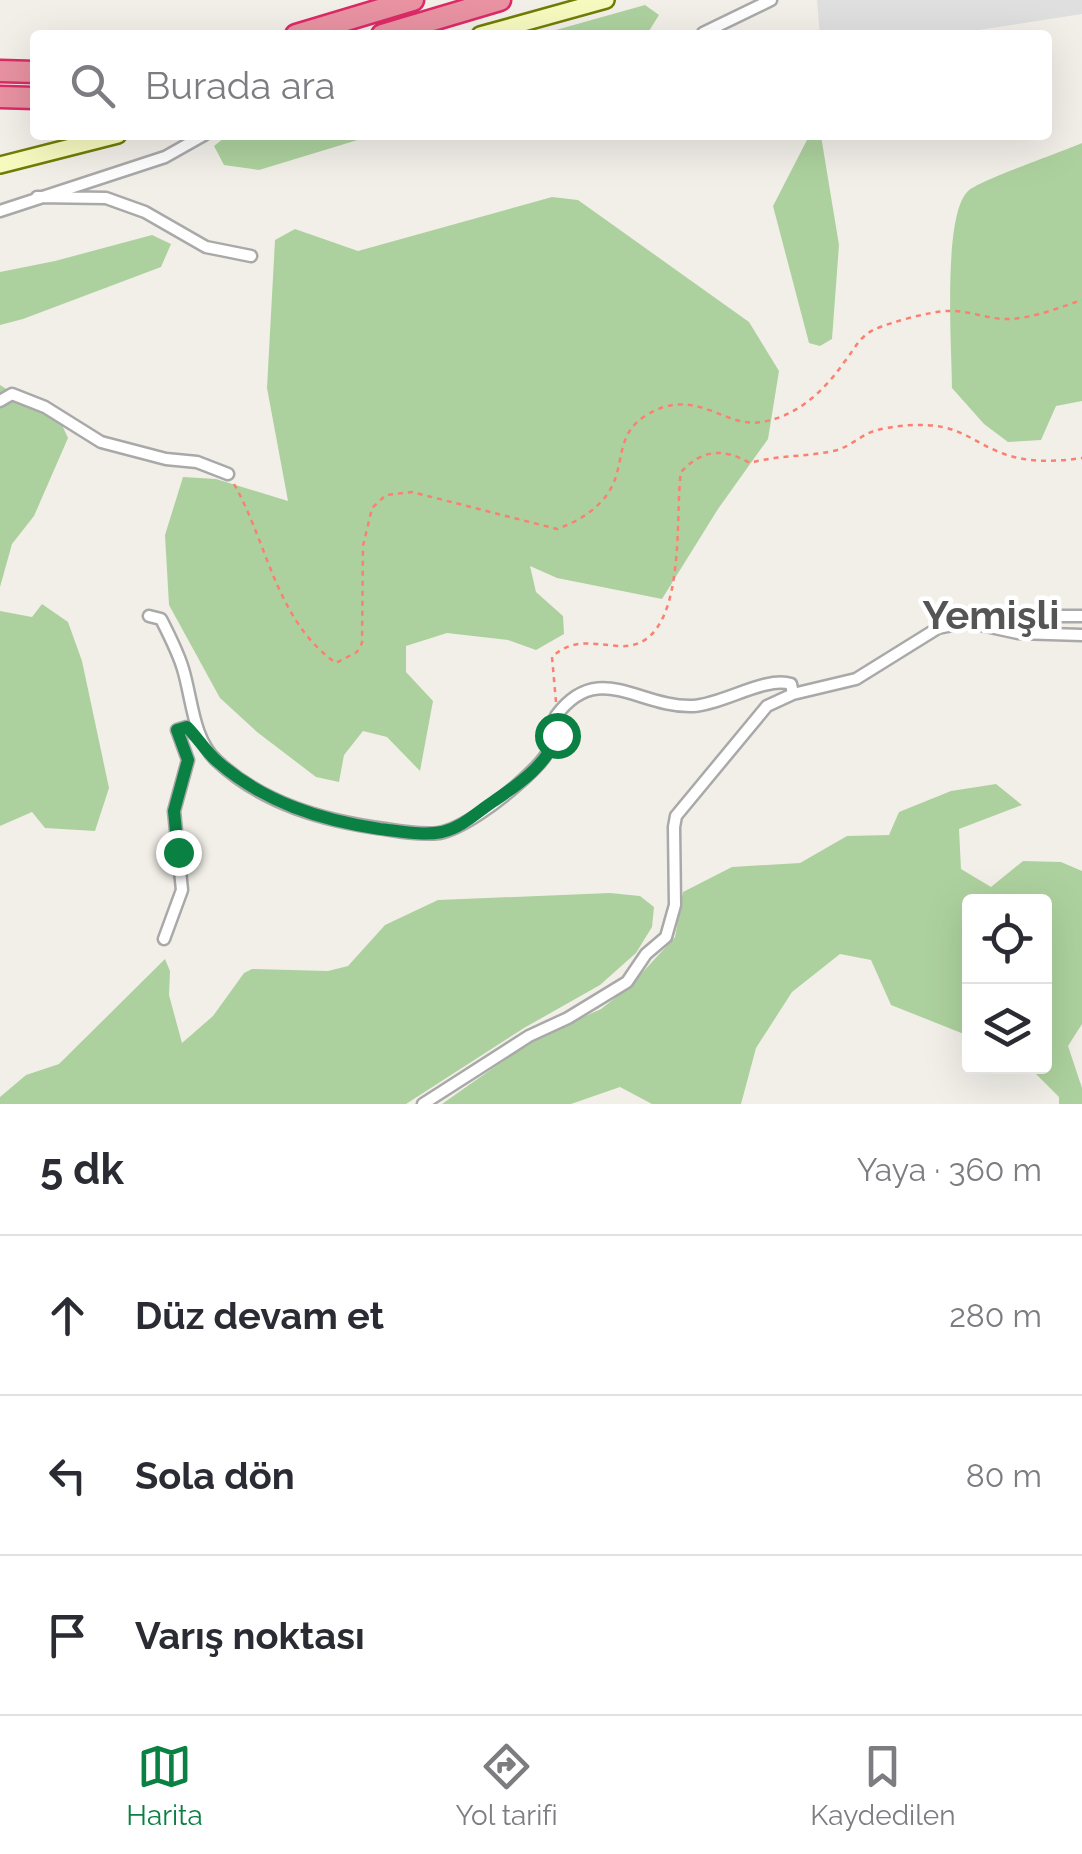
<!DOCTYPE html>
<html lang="tr">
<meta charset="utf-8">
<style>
:root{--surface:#fff;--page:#f2f2f3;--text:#2b2b33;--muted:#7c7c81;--line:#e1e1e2;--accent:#0b8043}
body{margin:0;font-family:Raleway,sans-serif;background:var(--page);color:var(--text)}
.controls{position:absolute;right:30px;bottom:30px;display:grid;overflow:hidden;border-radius:10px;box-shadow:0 10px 40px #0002}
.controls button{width:90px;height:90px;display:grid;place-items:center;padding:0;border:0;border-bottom:2px solid var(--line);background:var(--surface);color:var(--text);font:50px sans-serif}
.stop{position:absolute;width:30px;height:30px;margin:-22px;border:8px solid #0b8043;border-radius:50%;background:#fff}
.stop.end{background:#0b8043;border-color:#fff;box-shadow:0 2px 10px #0008}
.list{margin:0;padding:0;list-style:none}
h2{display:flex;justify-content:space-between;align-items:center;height:130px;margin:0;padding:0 40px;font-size:42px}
h2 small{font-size:32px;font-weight:400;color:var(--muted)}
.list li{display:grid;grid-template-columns:65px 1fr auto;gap:30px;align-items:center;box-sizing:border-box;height:160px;padding:0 40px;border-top:2px solid var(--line)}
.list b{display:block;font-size:38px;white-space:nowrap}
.list em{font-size:32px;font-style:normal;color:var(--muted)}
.icon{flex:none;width:55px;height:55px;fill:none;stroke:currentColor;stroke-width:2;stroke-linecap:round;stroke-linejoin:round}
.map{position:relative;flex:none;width:1082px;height:1104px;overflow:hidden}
.search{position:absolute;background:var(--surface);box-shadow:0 10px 40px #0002;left:30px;right:30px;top:30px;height:110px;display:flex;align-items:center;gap:25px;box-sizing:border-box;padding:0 35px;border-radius:10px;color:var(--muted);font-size:38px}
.sheet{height:610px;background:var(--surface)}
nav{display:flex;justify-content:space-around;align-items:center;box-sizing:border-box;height:140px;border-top:2px solid var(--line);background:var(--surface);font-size:28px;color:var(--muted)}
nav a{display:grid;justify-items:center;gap:5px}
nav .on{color:var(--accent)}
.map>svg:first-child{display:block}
.residential{fill:#e0dfdf}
.forest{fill:#add19e}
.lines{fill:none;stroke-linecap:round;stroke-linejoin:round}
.street-casing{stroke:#a9a9a9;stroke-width:15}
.secondary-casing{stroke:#707d05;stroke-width:20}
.highway-casing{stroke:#dc2a67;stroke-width:25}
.path{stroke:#fa8072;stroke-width:2.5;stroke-dasharray:5 5;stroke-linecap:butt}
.street{stroke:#fff;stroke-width:10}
.secondary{stroke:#f7fabf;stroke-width:15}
.highway{stroke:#e892a2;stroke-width:20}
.route{stroke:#0b8043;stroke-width:12}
.labels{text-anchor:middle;stroke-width:9;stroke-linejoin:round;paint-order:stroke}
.district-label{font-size:40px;font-weight:bold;fill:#555;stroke:#fff}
</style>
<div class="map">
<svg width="1082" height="1104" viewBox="0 0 1082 1104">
<rect width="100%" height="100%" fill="#f2efe9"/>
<!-- residential -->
<path class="residential" d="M817 0H1082V14L946 35H820Z"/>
<!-- forest -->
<path class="forest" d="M645 5 659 15 649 31 637 35H538Z
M228 135H374L259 170 224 165 214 146Z
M821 136 839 245 832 339 820 346 809 343 773 206 808 138Z
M1082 143V401L1056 406 1041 440 1008 442 984 424 952 388C952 350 942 216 968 191 980 180 1062 152 1082 143Z
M552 197 578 200 749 322 779 371 768 439 718 509 662 599 557 578 530 566 536 592 563 616 564 634 536 650 508 640 447 633 406 646V672L433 701 420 771 387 737 363 731 344 755 339 782 316 777 257 732 220 698 169 605 165 535 183 477 216 479 288 501 267 388 275 240 295 229 358 251Z
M152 235 171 244 161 267 23 319 0 325V272L55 261Z
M0 385 62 425 68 438 34 516 12 544 0 587Z
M42 604 68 622 82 661 109 788 95 831 45 828 32 812 0 826V611L32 617Z
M996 784 1022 805 959 829 961 869 991 887 1023 861 1061 862 1082 871V1024L1068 1046 1082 1088V1104H1059V1097L1029 1067 1044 1066V902H970L969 1036 891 1005 871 960 840 954 792 992 756 1048 741 1104H652L620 1087 571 1104H442L534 1039 601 1009 629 987 675 937 683 892 732 867 800 863 847 836 889 835 899 812 951 791Z
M610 893 640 896 654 907 652 927 636 953 600 985 524 1028 406 1104H0V1097L26 1075 59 1064 165 959 170 971 169 995 182 1043 213 1016 244 973 252 969 328 971 348 966 385 925 438 900Z"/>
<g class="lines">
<defs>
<path id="street" d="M703 33 771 0
M37 197 106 198 145 212 206 247 251 256
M0 211 165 157 204 135
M0 401 12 394 45 407 101 442 166 459 197 462 228 474
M149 616 161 619C169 635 178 652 183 669 192 698 193 740 217 761 263 804 324 821 385 829 402 832 421 835 439 833 462 829 499 801 517 785 541 764 557 749 556 716 598 659 639 708 693 706 724 704 765 676 791 684L793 694
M993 627 1027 616H1082
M164 939 182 890 174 811 188 760 177 730 187 727 201 740
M423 1104 529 1036 568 1018 627 982 646 954 666 937 675 905 674 827 676 816 767 706 793 694 856 679 938 628 967 622 1018 633 1082 635"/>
<path id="secondary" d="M480 35 606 0
M0 165 118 135"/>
<path id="highway" d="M296 35 413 0
M382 35 500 0
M0 71 35 72
M0 97 35 98"/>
</defs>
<!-- street casing -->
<use href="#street" class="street-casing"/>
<!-- secondary casing -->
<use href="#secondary" class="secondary-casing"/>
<!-- highway casing -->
<use href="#highway" class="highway-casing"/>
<!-- path -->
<path class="path" d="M234 484C268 544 276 621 336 663L357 652 362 643 363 546 372 508 386 495 412 492 557 529C580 521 604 506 614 482 624 456 618 434 645 416 695 384 724 429 762 422 798 416 825 390 845 361 856 347 859 337 875 329 892 322 931 311 949 311 969 310 989 320 1009 319 1034 318 1058 308 1082 300
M556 702 552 657C572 638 593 644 618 646 690 652 674 516 681 472 702 449 724 448 750 463 778 455 806 457 833 451 849 448 859 436 874 431 894 425 923 423 943 427 965 432 979 444 999 452 1025 463 1054 462 1082 458"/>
<!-- street -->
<use href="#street" class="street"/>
<!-- secondary -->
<use href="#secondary" class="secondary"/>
<!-- highway -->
<use href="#highway" class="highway"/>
</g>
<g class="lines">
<!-- route -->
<path class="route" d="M178 852 174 811 188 760 177 730 187 727C198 738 206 752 218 762 264 802 320 820 380 829 400 831 422 836 442 832 463 827 477 812 494 801 519 784 548 764 557 735"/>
</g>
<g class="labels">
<!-- district labels -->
<g class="district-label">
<text x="991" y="629">Yemişli</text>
</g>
</g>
</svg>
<div class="controls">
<button><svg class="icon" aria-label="locate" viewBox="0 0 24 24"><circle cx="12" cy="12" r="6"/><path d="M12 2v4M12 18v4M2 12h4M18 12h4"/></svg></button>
<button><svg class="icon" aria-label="layers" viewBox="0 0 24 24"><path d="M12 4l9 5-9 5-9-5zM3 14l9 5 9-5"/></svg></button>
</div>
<div class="stop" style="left:557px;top:735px"></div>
<div class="stop end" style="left:178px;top:852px"></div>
<div class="search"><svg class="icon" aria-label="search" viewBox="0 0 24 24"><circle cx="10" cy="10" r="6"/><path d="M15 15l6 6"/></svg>Burada ara</div>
</div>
<section class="sheet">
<h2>5 dk<small>Yaya · 360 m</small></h2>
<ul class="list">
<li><svg class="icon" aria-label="ahead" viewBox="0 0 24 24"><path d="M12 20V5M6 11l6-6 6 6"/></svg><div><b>Düz devam et</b></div><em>280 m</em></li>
<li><svg class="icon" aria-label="left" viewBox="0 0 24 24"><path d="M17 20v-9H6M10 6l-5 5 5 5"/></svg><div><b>Sola dön</b></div><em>80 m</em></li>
<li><svg class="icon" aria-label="arrive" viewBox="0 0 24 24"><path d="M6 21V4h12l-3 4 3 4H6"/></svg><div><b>Varış noktası</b></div></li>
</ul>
</section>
<nav>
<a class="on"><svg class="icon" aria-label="map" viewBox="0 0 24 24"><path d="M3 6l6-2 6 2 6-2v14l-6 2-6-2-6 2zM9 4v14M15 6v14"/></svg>Harita</a>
<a><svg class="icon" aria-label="directions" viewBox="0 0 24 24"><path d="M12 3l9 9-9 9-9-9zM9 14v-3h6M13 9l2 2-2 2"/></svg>Yol tarifi</a>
<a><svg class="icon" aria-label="saved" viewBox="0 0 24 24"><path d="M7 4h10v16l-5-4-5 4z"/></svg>Kaydedilen</a>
</nav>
